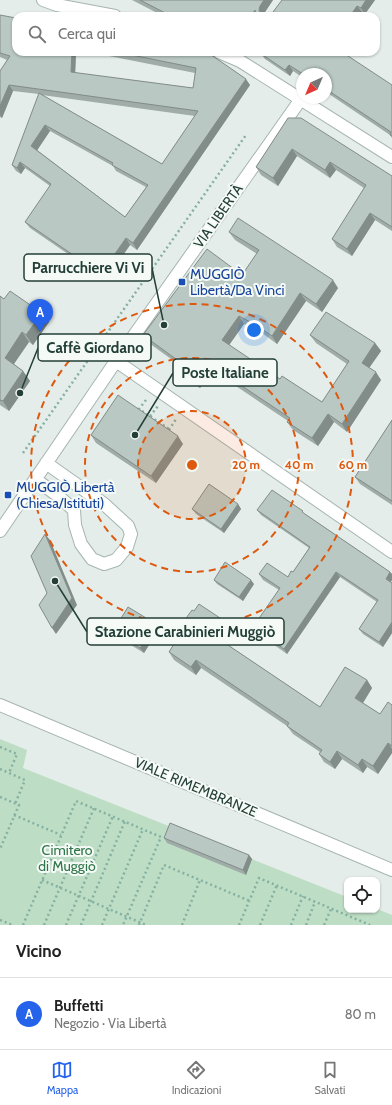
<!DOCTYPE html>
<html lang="it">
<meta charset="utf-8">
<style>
:root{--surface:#fff;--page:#f6f6f6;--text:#222;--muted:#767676;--line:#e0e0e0;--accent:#2563eb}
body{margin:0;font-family:Cabin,sans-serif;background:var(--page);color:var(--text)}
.controls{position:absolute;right:12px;bottom:12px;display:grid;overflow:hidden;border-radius:8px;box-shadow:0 1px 3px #0004}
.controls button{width:36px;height:36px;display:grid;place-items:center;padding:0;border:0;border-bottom:1px solid var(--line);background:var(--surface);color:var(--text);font:20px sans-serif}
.compass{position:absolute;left:296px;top:68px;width:36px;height:36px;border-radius:50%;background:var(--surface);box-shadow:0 1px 3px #0004;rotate:224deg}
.you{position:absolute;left:254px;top:330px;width:14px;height:14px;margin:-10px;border:3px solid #fff;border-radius:50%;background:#1a73e8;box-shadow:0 0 0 6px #1a73e833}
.badge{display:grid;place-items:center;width:26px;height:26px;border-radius:50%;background:var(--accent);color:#fff;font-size:13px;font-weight:700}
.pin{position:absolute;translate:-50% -33px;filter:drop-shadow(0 1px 2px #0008)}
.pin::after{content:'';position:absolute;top:21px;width:14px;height:12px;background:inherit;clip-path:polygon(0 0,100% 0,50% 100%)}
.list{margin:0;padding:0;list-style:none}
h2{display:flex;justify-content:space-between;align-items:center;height:52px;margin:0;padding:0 16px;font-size:17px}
h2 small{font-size:13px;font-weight:400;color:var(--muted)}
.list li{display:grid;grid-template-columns:26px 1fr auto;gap:12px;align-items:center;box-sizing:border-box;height:72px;padding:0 16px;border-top:1px solid var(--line)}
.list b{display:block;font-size:15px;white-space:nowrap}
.list p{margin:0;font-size:13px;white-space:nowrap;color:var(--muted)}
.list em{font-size:13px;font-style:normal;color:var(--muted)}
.icon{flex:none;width:22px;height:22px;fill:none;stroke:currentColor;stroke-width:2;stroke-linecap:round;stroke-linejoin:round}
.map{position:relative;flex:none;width:392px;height:925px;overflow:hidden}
.search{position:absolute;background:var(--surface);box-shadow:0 1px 3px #0004;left:12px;right:12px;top:12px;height:44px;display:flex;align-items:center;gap:10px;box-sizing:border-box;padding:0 14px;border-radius:12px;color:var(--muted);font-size:15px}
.sheet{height:124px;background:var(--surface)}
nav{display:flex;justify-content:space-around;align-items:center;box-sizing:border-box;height:56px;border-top:1px solid var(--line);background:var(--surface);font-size:11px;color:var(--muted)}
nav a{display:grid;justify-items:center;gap:2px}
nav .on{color:var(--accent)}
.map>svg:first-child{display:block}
.green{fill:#bddec5}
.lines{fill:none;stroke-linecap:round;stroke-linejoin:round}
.minor-casing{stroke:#a6b5b0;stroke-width:14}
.path{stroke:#85b0a2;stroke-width:2.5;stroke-dasharray:2 3;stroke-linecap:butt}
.minor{stroke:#fff;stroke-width:12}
.wall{fill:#9faca7;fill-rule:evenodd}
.shaded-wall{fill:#828c88}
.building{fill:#b9c8c2;stroke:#828c88;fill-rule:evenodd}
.ring{fill:none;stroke:#de580e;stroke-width:2;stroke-dasharray:7 5}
.transit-dot{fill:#1a4fb4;stroke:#f5faf7;stroke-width:1.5}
.labels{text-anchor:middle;stroke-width:4;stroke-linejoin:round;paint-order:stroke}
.street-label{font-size:14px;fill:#233f37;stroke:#f5faf7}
.transit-label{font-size:14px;fill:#164399;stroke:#f5faf7;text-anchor:start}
.park-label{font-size:14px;fill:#2e7548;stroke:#f5faf7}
.centre{fill:#de580e;stroke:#f5faf7;stroke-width:2}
.ring-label{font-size:12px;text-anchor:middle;font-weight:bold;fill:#de580e;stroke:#f5faf7;stroke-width:4;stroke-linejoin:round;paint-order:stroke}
.leader{fill:none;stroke:#233f37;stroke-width:1.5}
.callout-dot{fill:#233f37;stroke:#f5faf7;stroke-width:1.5}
.callout{fill:#f5faf7;stroke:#233f37;stroke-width:1.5}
.callout-label{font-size:15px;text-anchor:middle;font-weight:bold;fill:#233f37}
</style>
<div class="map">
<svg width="392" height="925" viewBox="0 0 392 925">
<rect width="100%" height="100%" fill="#e4ede9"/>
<!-- green -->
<path class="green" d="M0 739 27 750 23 768 347 897V910L377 909 392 915V925H0Z"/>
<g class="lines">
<defs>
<path id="minor" d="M43 0 57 5 115 16
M219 52 240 61 392 157
M116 361 392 552
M35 479 57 495 74 510 75 525 81 544 92 559 104 564 116 560 127 547 131 534 128 526 104 504 46 463
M0 531 116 361 301 99
M0 705 392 870"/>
</defs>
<!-- minor casing -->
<use href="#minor" class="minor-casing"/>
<!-- path -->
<path class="path" d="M146 400 139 409 169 429
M150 416 158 406
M169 430 176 419
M23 453 246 135
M0 747 17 754 9 773
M0 769 25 780 15 804
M0 797 19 805 0 849
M14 815 61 835
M42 880 146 925
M0 920 13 925
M23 925 76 801 161 837 123 925
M44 925 94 808
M66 925 113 816
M81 925 125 821
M102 925 143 829
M139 925 164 865 250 901
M182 925 200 880
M239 925 259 878 370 925
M260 925 277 885
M291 925 303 896
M306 925 315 902
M324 925 331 909"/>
<!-- minor -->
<use href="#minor" class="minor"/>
</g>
<!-- wall -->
<path class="wall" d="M132 0H273L265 12 264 16H163Z
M282 0H375L365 14 362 12 359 16H270Z
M0 15 16 52H76L75 73 193 88 195 73 104 55 85 52H212L213 56 250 85 137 250 130 245 106 280 30 228 25 222 50 186 25 168 21 174 16 171 12 165 39 94 13 91 2 118 0 117V71L7 60 0 57ZM42 95 195 116 162 164ZM50 131 113 166 116 171 146 187 125 217 37 150Z
M260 53 392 85V138L390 135 326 92V74H302V77L293 71 290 76 265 59Z
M288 118 392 176V231L375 220 352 256 337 247 332 239 364 188 336 170 330 178 297 156 278 186 261 175 256 167Z
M229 232 338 288 322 312 306 301 277 344 262 333 244 324 229 345 280 379 322 402 347 364 316 343 310 335 375 343 381 351 369 368 381 380 347 432 334 422 318 446 293 430 287 422 288 421 212 370 200 388 185 379 180 371 182 367 149 343 143 335 242 275 257 254 235 240Z
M0 296 4 299 42 313 49 322 33 345 29 342 14 364 23 371 30 381 9 411 0 405Z
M392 420V505L360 484 355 477Z
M91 435 183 444 156 483 96 443Z
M238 504 241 509 224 533 196 514 192 509Z
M257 510 305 514 390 572 392 574V580L391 582 392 583V633L383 647 363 634 359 629 377 602 340 577 287 654 256 632 253 627 279 590 263 580 259 574 288 577 293 572 309 548 261 515Z
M214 580 254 584 243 601 217 584Z
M184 621 229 628 220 640 320 707 367 680 372 688 363 703 380 714 392 705V753L378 774 367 767 363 773 342 759 335 769 324 762 319 754 320 752 293 734 287 726 201 668 196 675 174 660 169 652 173 646 168 640Z
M159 629 144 653 116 636 113 631Z
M164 838 249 855 252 859 246 875 167 843Z"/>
<!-- shaded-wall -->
<path class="shaded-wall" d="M264 0H273L265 12 264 16H262L259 10 260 6Z
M366 0H375L365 14 361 8Z
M357 6 362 12 359 16H350Z
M255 10 259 16H251Z
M72 52H76L75 78 71 72Z
M210 52H212L213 57Z
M289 65 293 71 290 76 285 70Z
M246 79 250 85 137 250 133 243Z
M9 85 13 91 2 118 0 115V106Z
M45 125 50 131 36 152 31 146Z
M292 149 297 156 278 186 273 178Z
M20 162 25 168 21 174 17 168Z
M330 162 336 170 330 178 325 170Z
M370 213 375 220 352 256 347 249Z
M126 238 130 245 106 280 101 274Z
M333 280 338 288 322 312 316 304Z
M300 293 306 301 277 344 272 336Z
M42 313 49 322 33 345 26 335Z
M239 316 244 324 227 348 222 340Z
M22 332 29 342 11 368 5 358Z
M375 343 381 351 367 371 362 363Z
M206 362 212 370 200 388 194 380Z
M23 371 30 381 9 411 3 401Z
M376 372 381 380 347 432 342 424Z
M328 414 334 422 318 446 312 438Z
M178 436 183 444 156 483 151 476Z
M238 504 241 509 224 533 221 529Z
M45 534 50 540 77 605 56 634 52 628Z
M336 572 340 577 287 654 284 649Z
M390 572 392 574V580L389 584 386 579Z
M251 580 254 584 243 601 239 597Z
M223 620 229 628 218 643 213 635Z
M392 622V633L383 647 379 642Z
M156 624 159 629 144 653 140 648Z
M196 660 201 668 196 675 191 667Z
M367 680 372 688 361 706 355 698Z
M388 743 392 749V753L378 774 373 766Z
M337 751 342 759 335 769 330 762Z
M362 759 367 767 363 773 358 765Z
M249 855 252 859 246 875 243 870Z"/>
<!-- building -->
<path class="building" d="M140 0H264L260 6 259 10 262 16H263H256L255 10 251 16H171Z
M282 0H366L361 8 357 6 350 16H270Z
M0 15 16 18V52H72L71 72 193 88 196 68 117 52H207L246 79 133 243 126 238 101 274 25 222 51 184 20 162 17 168 12 165 39 93 162 164 198 111 9 85 0 106V71L10 56 0 53ZM45 125 113 163 112 165 148 185 125 217 31 146Z
M260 52H342L392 85V136L390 135 391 132 326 89V74H303L289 65 285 70 260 53Z
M288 118H301L392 176V227L370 213 347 249 332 239 366 185 330 162 325 170 292 149 273 178 256 167Z
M238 218 333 280 316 304 300 293 272 336 256 325 239 316 222 340 280 379 282 376 322 402 349 361 310 335 326 312 375 343 362 363 376 372 342 424 328 414 312 438 287 422 290 418 206 362 194 380 180 371 184 365 143 335 207 249 242 275 259 250 229 232Z
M10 291 42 313 26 335 22 332 5 358 23 371 3 401 0 400V296L4 299Z
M118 395 178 436 151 476 91 435Z
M392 420V501L355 477Z
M209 484 238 504 221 529 192 509Z
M272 490 303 511 302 512 390 572 386 579 392 583V622L379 642 359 629 378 600 336 572 284 649 253 627 280 588 259 574 267 563 288 577 291 571 293 572 310 547 257 510Z
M45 534 72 598 52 628 39 605 47 593 31 556Z
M225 562 251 580 239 597 214 580Z
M199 604 223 620 213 635 320 707 345 667 367 680 355 698 380 714 388 702 392 705V746L388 743 373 766 362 759 358 765 337 751 330 762 319 754 322 750 287 726 289 723 196 660 191 667 169 652 174 644 168 640 182 619 184 621 192 610 194 611Z
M128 607 156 624 140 648 113 631Z
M170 823 249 855 243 870 164 838Z"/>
<!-- distance rings -->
<circle cx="192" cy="465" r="54" fill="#de580e" fill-opacity=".12"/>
<g class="ring">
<circle cx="192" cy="465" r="54"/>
<circle cx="192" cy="465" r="107"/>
<circle cx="192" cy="465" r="161"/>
</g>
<!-- markers -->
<g class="transit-dot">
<rect x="178" y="278" width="8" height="8" rx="2"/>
<rect x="4" y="491" width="8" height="8" rx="2"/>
</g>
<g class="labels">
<!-- street labels -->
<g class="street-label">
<text transform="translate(218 216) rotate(-55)" y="5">VIA LIBERTÀ</text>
<text transform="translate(196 787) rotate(23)" y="5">VIALE RIMEMBRANZE</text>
</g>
<!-- transit labels -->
<g class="transit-label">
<text x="190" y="279">MUGGIÒ<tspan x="190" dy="16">Libertà/Da Vinci</tspan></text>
<text x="16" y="492">MUGGIÒ Libertà<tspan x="16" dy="16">(Chiesa/Istituti)</tspan></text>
</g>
<!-- park labels -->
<g class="park-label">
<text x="67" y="855">Cimitero<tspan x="67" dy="16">di Muggiò</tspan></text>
</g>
</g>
<circle cx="192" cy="465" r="6" class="centre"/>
<g class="ring-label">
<text x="246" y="469">20 m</text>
<text x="299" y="469">40 m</text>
<text x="353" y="469">60 m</text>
</g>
<!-- callouts -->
<path class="leader" d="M164 325L152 268M20 393L38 348M135 435L173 373M55 581L87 632"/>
<g class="callout-dot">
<circle cx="164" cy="325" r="4"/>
<circle cx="20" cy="393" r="4"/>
<circle cx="135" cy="435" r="4"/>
<circle cx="55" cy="581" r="4"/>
</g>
<g class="callout">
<rect x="24" y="254" width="128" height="27" rx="4"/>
<rect x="38" y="334" width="113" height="27" rx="4"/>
<rect x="173" y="359" width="104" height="27" rx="4"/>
<rect x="87" y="618" width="197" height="27" rx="4"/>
</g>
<g class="callout-label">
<text x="88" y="273">Parrucchiere Vi Vi</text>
<text x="95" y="353">Caffè Giordano</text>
<text x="225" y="378">Poste Italiane</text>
<text x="185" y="637">Stazione Carabinieri Muggiò</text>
</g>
</svg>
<div class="controls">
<button><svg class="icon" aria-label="locate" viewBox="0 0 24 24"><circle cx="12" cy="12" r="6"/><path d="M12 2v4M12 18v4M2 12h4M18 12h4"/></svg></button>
</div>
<svg class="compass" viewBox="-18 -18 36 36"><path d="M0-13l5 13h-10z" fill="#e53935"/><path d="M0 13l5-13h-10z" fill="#767676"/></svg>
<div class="you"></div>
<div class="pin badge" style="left:40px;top:332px">A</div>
<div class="search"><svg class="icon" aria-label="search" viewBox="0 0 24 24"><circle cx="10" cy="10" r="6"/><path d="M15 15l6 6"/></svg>Cerca qui</div>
</div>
<section class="sheet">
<h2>Vicino<small></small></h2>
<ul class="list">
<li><span class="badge">A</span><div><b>Buffetti</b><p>Negozio · Via Libertà</p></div><em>80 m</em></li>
</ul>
</section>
<nav>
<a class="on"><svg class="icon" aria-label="map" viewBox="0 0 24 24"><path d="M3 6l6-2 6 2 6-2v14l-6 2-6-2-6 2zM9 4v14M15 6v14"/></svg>Mappa</a>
<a><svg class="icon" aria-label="directions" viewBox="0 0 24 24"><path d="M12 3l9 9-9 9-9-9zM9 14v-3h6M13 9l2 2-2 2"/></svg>Indicazioni</a>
<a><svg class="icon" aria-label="saved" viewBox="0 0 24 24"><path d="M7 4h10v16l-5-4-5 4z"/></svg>Salvati</a>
</nav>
